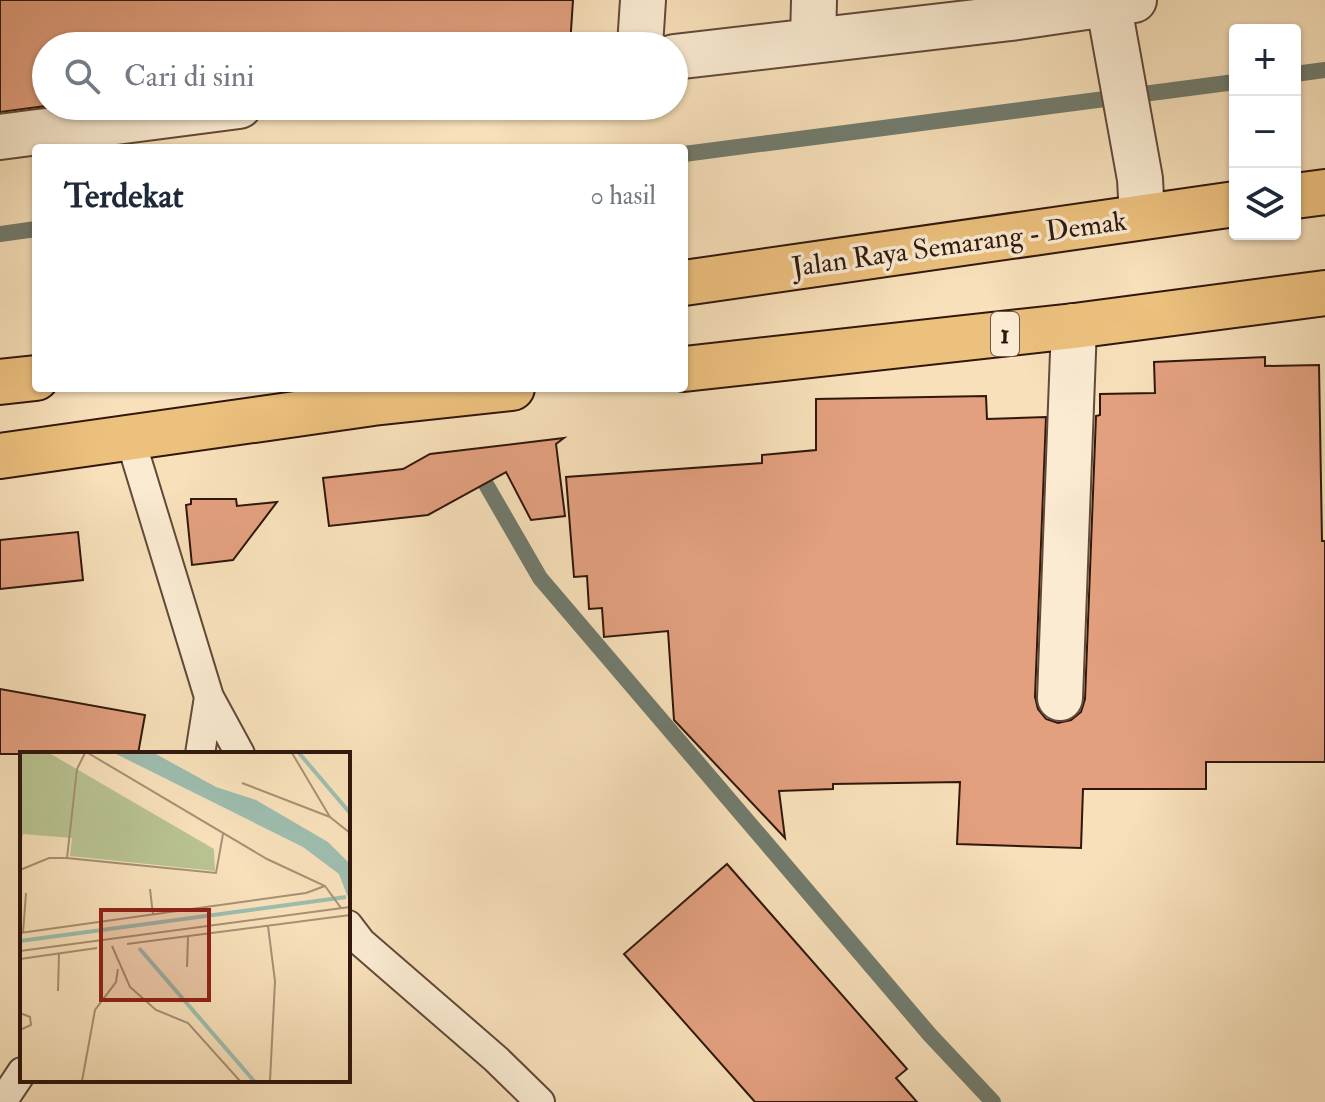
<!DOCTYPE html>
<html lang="id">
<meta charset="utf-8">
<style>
:root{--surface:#fff;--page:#f6f6f7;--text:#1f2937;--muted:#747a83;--line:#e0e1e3}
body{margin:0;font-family:"IM FELL Double Pica",serif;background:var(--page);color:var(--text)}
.controls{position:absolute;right:24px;top:24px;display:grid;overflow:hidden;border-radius:8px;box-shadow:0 2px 6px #0004}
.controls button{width:72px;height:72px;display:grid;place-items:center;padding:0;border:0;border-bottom:2px solid var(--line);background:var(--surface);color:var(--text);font:40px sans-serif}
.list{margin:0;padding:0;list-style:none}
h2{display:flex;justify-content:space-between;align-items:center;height:104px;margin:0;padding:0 32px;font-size:34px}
h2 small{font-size:26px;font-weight:400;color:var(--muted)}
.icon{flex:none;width:44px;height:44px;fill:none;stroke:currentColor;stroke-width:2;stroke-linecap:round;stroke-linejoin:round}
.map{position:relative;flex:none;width:1325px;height:1102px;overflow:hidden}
.search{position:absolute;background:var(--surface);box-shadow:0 2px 6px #0004;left:32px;top:32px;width:656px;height:88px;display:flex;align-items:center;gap:20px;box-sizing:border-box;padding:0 28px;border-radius:44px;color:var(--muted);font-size:30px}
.panel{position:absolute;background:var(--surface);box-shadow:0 2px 6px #0004;left:32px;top:144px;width:656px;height:248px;border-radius:8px}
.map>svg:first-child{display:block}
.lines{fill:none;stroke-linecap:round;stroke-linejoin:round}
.stream{stroke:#717b6e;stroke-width:16}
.building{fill:#e3a07f;stroke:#30170c;stroke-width:2}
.service-casing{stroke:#624938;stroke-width:32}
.minor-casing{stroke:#624938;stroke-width:48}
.trunk-casing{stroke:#30170c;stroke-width:48}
.service{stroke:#faebd2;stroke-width:28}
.minor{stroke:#faebd2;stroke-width:44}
.trunk{stroke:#ecc07d;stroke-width:44}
.labels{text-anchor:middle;stroke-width:7;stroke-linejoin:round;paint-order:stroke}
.shield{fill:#faebd2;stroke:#6d5747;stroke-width:2}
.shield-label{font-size:26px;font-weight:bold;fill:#30170c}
.street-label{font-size:28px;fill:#30170c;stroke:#faebd2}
.inset-river{fill:none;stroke:#9dbdaf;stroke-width:4}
.inset-road{fill:none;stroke:#a79074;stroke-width:2}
.view{fill:#8f2418;fill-opacity:0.15;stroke:#8f2418;stroke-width:4}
.inset-edge{fill:none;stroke:#30170c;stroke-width:4}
</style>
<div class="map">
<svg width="1325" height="1102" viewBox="0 0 1325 1102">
<rect width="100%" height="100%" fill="#f7e0ba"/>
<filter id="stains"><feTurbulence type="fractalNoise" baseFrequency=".0025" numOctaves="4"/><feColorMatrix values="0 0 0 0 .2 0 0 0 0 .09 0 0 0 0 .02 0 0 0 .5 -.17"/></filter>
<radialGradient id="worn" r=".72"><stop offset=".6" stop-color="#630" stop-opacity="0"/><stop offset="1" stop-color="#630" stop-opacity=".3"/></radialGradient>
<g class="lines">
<!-- stream -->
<path class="stream" d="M1295 74 1325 70
M684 154 1235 82
M0 234 36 229
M476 467 540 578 930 1035 993 1102"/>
</g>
<!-- building -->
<path class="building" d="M0 0H573L570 46 492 43V46H46V106L0 112Z
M1265 357V366L1319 365 1322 541H1325V762H1206V789H1083L1081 848 957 844 960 782 833 784V789L779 791 785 838 674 720 668 631 604 637 602 608 589 609 587 576 574 577 566 477 762 463V455L816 450V399L986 396 987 419 1046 417 1035 697 1038 709 1046 719 1058 723 1071 720 1081 712 1085 699 1096 416 1100 415V394L1155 393 1154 362Z
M564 438 556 444 565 516 531 520 506 472 428 515 329 526 323 478 403 469 430 454Z
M191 499H236L237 506 277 502 233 560 192 565 186 505 191 504Z
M78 532 83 580 0 589V540Z
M0 689 145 715 138 754H0Z
M727 864 907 1069 896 1078 917 1102H755L624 954Z"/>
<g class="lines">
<defs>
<path id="service" d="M130 438 209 697 240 754
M200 754 209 697
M348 925 361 942 496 1059 540 1102
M2 1102 22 1072"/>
<path id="minor" d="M1106 4 1112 24 1140 179 1142 216
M813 40 814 0
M640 46 643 0
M674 57 1011 18 1134 0
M0 137 239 106
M1060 698 1074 326"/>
<path id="trunk" d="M1295 196 1325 192
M684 283 1235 204
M684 369 1074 326 1325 293
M0 382 36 378
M0 456 373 403 512 388"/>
</defs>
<!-- service casing -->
<use href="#service" class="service-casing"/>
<!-- minor casing -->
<use href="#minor" class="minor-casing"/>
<!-- trunk casing -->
<use href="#trunk" class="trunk-casing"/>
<!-- service -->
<use href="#service" class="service"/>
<!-- minor -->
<use href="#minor" class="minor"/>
<!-- trunk -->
<use href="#trunk" class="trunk"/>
</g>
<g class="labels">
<!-- shield labels -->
<rect class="shield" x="991" y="312" width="28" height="44" rx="6"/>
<g class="shield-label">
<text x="1005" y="343">1</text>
</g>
<!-- street labels -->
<g class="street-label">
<text transform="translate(959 243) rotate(-8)" y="10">Jalan Raya Semarang - Demak</text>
</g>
</g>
<!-- overview -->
<g transform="translate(20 752)">
<rect width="330" height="330" fill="#f7e0ba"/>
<path d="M0 1H29L194 97 195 119 50 104 52 86 3 82 0 97Z" fill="#b9c392"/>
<path d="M94 1H134L196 35 236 48 308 90 330 112V151L319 122 283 95Z" fill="#9dbdaf"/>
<path class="inset-river" d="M279 1 330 61M0 189 326 145M119 196 234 329"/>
<path class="inset-road" d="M65 1 57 17 47 106 196 121 203 82M68 1 247 107 305 134 321 156M272 1 310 65 330 81M222 31 310 65M0 118 29 106H47M130 137 133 163M248 174 255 229 250 329M0 181 286 141 305 134M3 181 6 141M107 192 330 163M92 194 110 235 136 258 168 271 220 329M0 199 330 155M0 207 77 196M167 215 168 185M38 239 39 201M0 261 10 265 11 273 0 278M62 329 75 258 96 230 98 217"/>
<path class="view" d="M81 158H189V248H81Z"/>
<rect width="330" height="330" class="inset-edge"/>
</g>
<rect width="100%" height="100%" filter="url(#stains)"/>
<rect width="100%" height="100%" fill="url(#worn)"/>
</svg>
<div class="controls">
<button>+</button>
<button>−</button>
<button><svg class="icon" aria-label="layers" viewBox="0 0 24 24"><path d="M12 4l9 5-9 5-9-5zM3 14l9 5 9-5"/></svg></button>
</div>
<div class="search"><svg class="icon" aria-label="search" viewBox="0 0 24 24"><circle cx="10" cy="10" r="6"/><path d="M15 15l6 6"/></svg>Cari di sini</div>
<section class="panel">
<h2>Terdekat<small>0 hasil</small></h2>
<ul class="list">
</ul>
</section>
</div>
